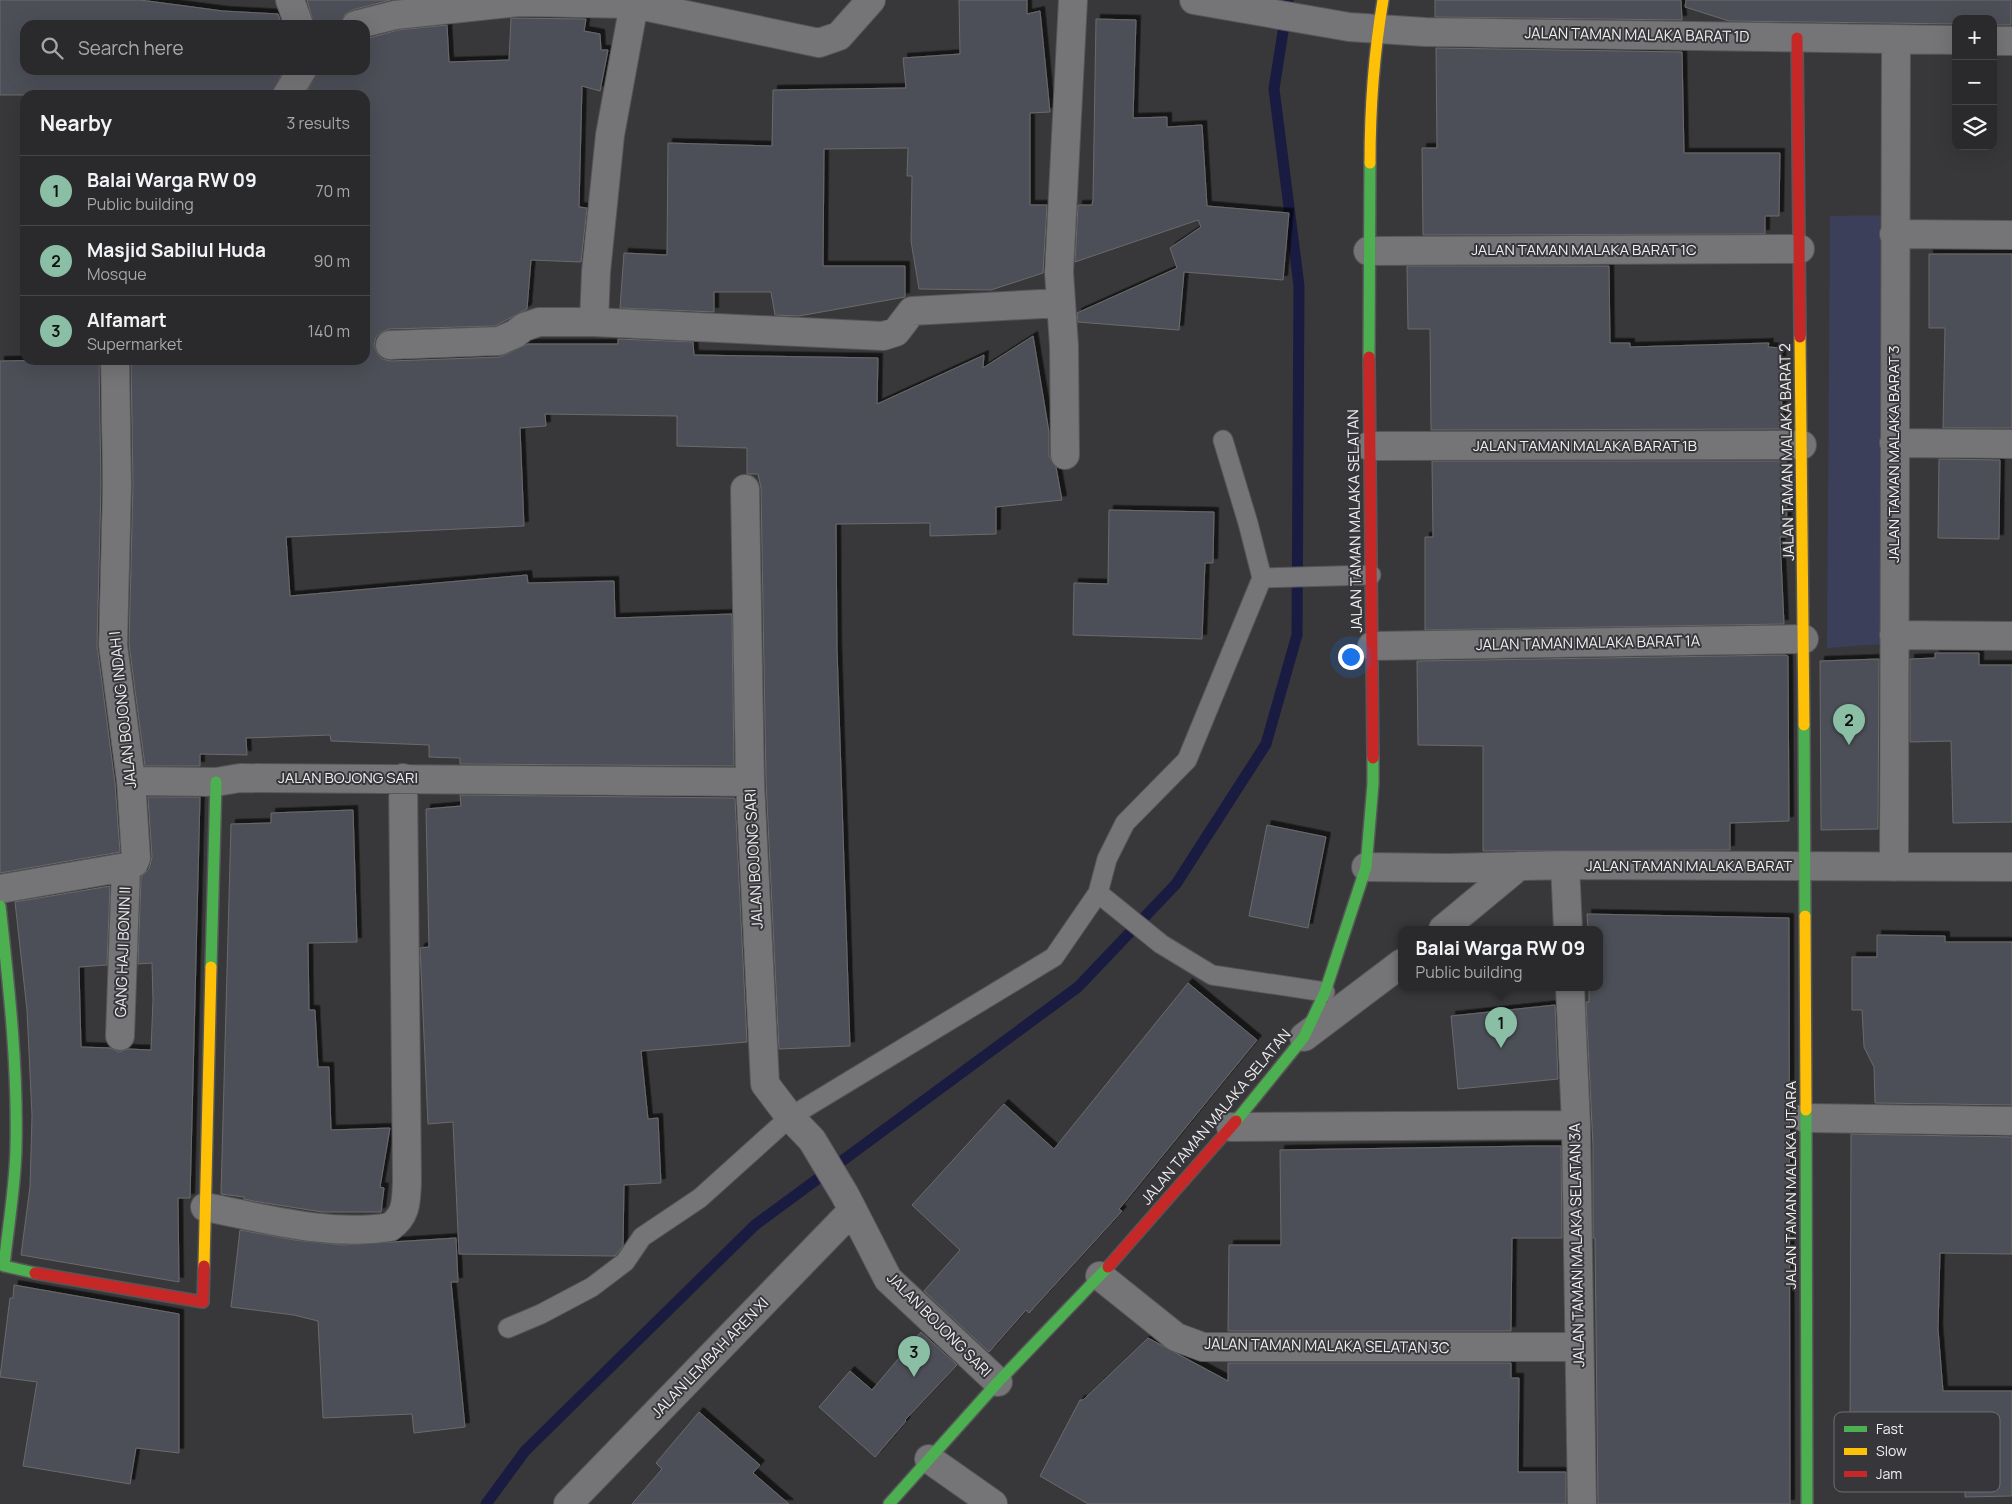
<!DOCTYPE html>
<meta charset="utf-8">
<style>
:root{--surface:#2a2a2c;--page:#323234;--text:#f1f3f6;--muted:#a5a7a9;--line:#464648;--accent:#8abfa5}
body{margin:0;font-family:Manrope,sans-serif;background:var(--page);color:var(--text)}
.controls{position:absolute;right:15px;top:15px;display:grid;overflow:hidden;border-radius:10px;box-shadow:0 5px 20px #0002}
.controls button{width:45px;height:45px;display:grid;place-items:center;padding:0;border:0;border-bottom:1px solid var(--line);background:var(--surface);color:var(--text);font:25px sans-serif}
.you{position:absolute;left:1350px;top:656px;width:18px;height:18px;margin:-12px;border:4px solid #fff;border-radius:50%;background:#1a73e8;box-shadow:0 0 0 8px #1a73e833}
.badge{display:grid;place-items:center;width:32px;height:32px;border-radius:50%;background:var(--accent);color:#111;font-size:16px;font-weight:700}
.pin{position:absolute;translate:-50% -41px;filter:drop-shadow(0 1px 2px #0008)}
.pin::after{content:'';position:absolute;top:26px;width:18px;height:15px;background:inherit;clip-path:polygon(0 0,100% 0,50% 100%)}
.popup{position:absolute;left:1398px;top:926px;width:205px;height:65px;box-sizing:border-box;display:grid;place-content:center;border-radius:10px;background:var(--surface);filter:drop-shadow(0 1px 4px #0005);font-size:16px;white-space:nowrap;color:var(--muted)}
.popup b{font-size:19px;color:var(--text)}
.popup::after{content:'';position:absolute;left:50%;top:100%;margin-left:-10px;border:10px solid transparent;border-top-color:var(--surface)}
.list{margin:0;padding:0;list-style:none}
h2{display:flex;justify-content:space-between;align-items:center;height:65px;margin:0;padding:0 20px;font-size:21px}
h2 small{font-size:16px;font-weight:400;color:var(--muted)}
.list li{display:grid;grid-template-columns:32px 1fr auto;gap:15px;align-items:center;box-sizing:border-box;height:70px;padding:0 20px;border-top:1px solid var(--line)}
.list b{display:block;font-size:19px;white-space:nowrap}
.list p{margin:0;font-size:16px;white-space:nowrap;color:var(--muted)}
.list em{font-size:16px;font-style:normal;color:var(--muted)}
.icon{flex:none;width:28px;height:28px;fill:none;stroke:currentColor;stroke-width:2;stroke-linecap:round;stroke-linejoin:round}
.map{position:relative;flex:none;width:2012px;height:1504px;overflow:hidden}
.search{position:absolute;background:var(--surface);box-shadow:0 5px 20px #0002;left:20px;top:20px;width:350px;height:55px;display:flex;align-items:center;gap:12px;box-sizing:border-box;padding:0 18px;border-radius:15px;color:var(--muted);font-size:19px}
.panel{position:absolute;background:var(--surface);box-shadow:0 5px 20px #0002;left:20px;top:90px;width:350px;height:275px;border-radius:15px}
.map>svg:first-child{display:block}
.green{fill:#3b3f59}
.lines{fill:none;stroke-linecap:round;stroke-linejoin:round}
.stream{stroke:#1a1b40;stroke-width:11}
.building{fill:#4e4f59;stroke:#6a6a6b;filter:url(#shadow)}
.lane-casing{stroke:#565658;stroke-width:21}
.street-casing{stroke:#565658;stroke-width:30}
.fast-casing{stroke:#565658;stroke-width:14}
.slow-casing{stroke:#565658;stroke-width:14}
.jam-casing{stroke:#565658;stroke-width:14}
.lane{stroke:#757577;stroke-width:19}
.street{stroke:#757577;stroke-width:28}
.fast{stroke:#4caf50;stroke-width:11}
.slow{stroke:#ffc107;stroke-width:11}
.jam{stroke:#c62828;stroke-width:11}
.labels{text-anchor:middle;stroke-width:4;stroke-linejoin:round;paint-order:stroke}
.street-label{font-size:15px;fill:#f0f0f2;stroke:#37373b}
.key{fill:#37373b;stroke:#6e6e72;stroke-width:1}
.key-label{font-size:14px;fill:#f0f0f2}
</style>
<div class="map">
<svg width="2012" height="1504" viewBox="0 0 2012 1504">
<defs>
<filter id="shadow"><feDropShadow dx="4.5" dy="-4.5" stdDeviation="0" flood-color="#0009"/></filter>
</defs>
<rect width="100%" height="100%" fill="#38383a"/>
<!-- green -->
<path class="green" d="M1894 215 1884 644 1827 648 1830 216Z"/>
<g class="lines">
<!-- stream -->
<path class="stream" d="M486 1504 525 1451 755 1225 1078 987 1176 884 1266 744 1297 635 1299 286 1274 89 1288 0"/>
</g>
<!-- building -->
<path class="building" d="M0 0H140L223 11 278 14 282 25H25V70H284L271 95H0Z
M307 0H391L352 10 345 14 341 25H314Z
M959 0H1027V14L1040 11 1050 112 1030 113V205H1047L1043 273 991 290 919 289 911 241 912 176H907L908 148 824 149 823 266H905V297L799 316 775 315 771 292H714V312L620 308 624 253 667 255 668 143 772 146 773 90 906 88 903 58 960 54Z
M1435 0H1681L1682 20 1435 17Z
M1686 0H2011V25H1993V19H1956V24L1729 21 1685 7Z
M511 18 586 19 584 31 600 34 601 50H608L600 91 582 86 579 207 587 208 581 262 531 260 527 309 495 326 389 329 382 332 376 337 374 345 377 353 382 359 391 361 500 357 528 344H618V339L693 342 694 355 878 358 877 404 984 355 983 368 1033 336 1049 432V456L1056 467 1062 500 996 507V534L930 536V523L836 524 837 649 850 1046 779 1049 766 781 761 488 758 474H747V448L677 446V416L545 414 546 426 520 428 524 526 286 537 290 596 527 575 528 583 614 581 615 618 732 614 734 766 460 764V758L429 757V745L331 741 330 735 246 738 247 755 200 754V766H145L129 644 133 486 131 360H231V364L365 360V95H305L318 70H365V39L398 30 447 25 449 62 509 60Z
M1096 19 1136 20 1133 118 1167 117V127L1202 125 1207 206 1289 213 1283 280 1184 272 1179 330 1078 322 1077 313 1177 268 1170 248 1201 227 1198 220 1075 262 1078 205H1092L1093 199Z
M1436 48 1682 52 1684 153H1780L1779 216H1765V234L1423 235 1422 148H1437Z
M1929 254H2012V428H1943L1945 328H1929Z
M1407 266H1609L1610 343H1630V347L1769 343 1768 347 1781 348 1782 429 1431 430 1430 329H1408Z
M56 360H99L101 486 97 645 115 783 120 852 0 873V361Z
M1939 459 2000 460 1999 539 1938 538Z
M1432 461H1786L1787 537H1780L1784 624 1425 630V537H1433Z
M1109 510 1214 512 1213 563H1205L1202 639 1073 635 1074 583 1108 584Z
M1935 653H1979V665H2012V822L1953 823 1951 741 1910 742V659L1935 658Z
M1785 655 1788 656 1789 821 1730 823V850L1483 851V746L1418 745 1417 661Z
M1879 659 1878 829 1821 830 1820 661Z
M460 795 735 798 747 1042 641 1051 648 1119 658 1118 661 1183 624 1185 623 1246 615 1256 459 1254 453 1122 428 1124 420 948 429 947 426 809 461 806Z
M148 797H200L190 1198H178L179 1282 21 1255 30 1187 32 1116 27 1010 15 902 110 886 107 965 79 967 81 1047 111 1048 119 1052 128 1049 151 1050 153 1000 152 963 138 964 141 877 149 869 152 857Z
M353 810 357 942 308 943 309 1010H315L318 1067H329L331 1130 390 1128 380 1187 384 1188 381 1212H322L253 1201 244 1199V1197L221 1194 231 824 271 823V813Z
M1267 825 1326 837 1308 928 1249 916Z
M1587 914 1789 918 1790 1504H1598L1595 1238H1593V1146L1586 1002H1589V987H1600V929H1588Z
M1877 935 1945 936V942H2012V1105L1875 1103 1874 1067 1864 1047 1862 1010H1852V957H1877Z
M1188 983 1257 1040 1119 1209 1122 1211 1029 1313 1026 1310 989 1352 924 1291 960 1250 912 1205 1004 1104 1054 1149Z
M1555 1005 1558 1079 1458 1089 1451 1016Z
M1851 1134 2012 1137V1254L1940 1253 1938 1329 1943 1391H2012V1496L1965 1497V1488L1860 1489V1432L1850 1433Z
M1534 1146H1561L1562 1238H1512L1511 1331H1228L1229 1245H1281L1280 1150Z
M240 1230 295 1240 343 1245 456 1238 458 1282H451L465 1427 414 1433 412 1414 323 1418 318 1321 294 1315 231 1307Z
M14 1285 179 1314V1453L136 1448 130 1484 23 1466 37 1382 0 1377 10 1298H13Z
M921 1332 957 1365 905 1420 906 1421 875 1457 819 1407 850 1371 872 1390Z
M1148 1338 1228 1381V1363H1511V1378H1519L1518 1472H1566V1504H1088L1040 1476 1080 1400H1083Z
M699 1412 760 1465 753 1473 789 1504H632L662 1469 656 1463Z"/>
<g class="lines">
<defs>
<path id="lane" d="M1262 578 1371 575
M1098 893 1161 944 1212 975 1325 992
M508 1328 541 1314 592 1287 625 1262 642 1237 700 1198 790 1117 1054 957 1098 893 1107 859 1125 823 1187 760 1262 578 1248 523 1223 440"/>
<path id="street" d="M290 0 299 25
M1194 0 1349 27 1425 32 1956 40
M356 25 395 15 518 2 634 4 819 43 839 36 871 0
M1993 41H2012
M287 95 302 70
M1894 234 2012 235
M1368 251 1800 249
M594 322 596 272 610 135 634 4
M390 345 499 341 515 334 524 327 539 322H594L883 336 896 332 912 311 1060 303
M1894 443 2012 444
M1369 446 1802 445
M1065 455 1064 346 1059 272 1073 0
M745 489 750 782 765 1084 790 1117 812 1140 845 1195 888 1279 998 1382
M1894 635 2012 636
M1372 646 1804 639
M131 781 216 782 240 778 750 782
M1565 865 1568 929
M1366 867 1449 868 1565 865 2012 867
M1894 867 1896 40
M0 889 126 867 134 863 136 858 131 781 113 645 117 486 115 360
M1443 929 1519 866
M1570 987 1576 1125 1582 1504
M120 1036 126 867
M1304 1037 1402 963
M1805 1118 2012 1121
M1231 1127 1576 1125
M205 1207C264 1218 329 1237 390 1227 407 1215 406 1201 407 1182L403 778
M1100 1276 1176 1337 1203 1347H1578
M929 1459 993 1504
M568 1504 852 1211"/>
<path id="fast" d="M1369 357 1370 163
M1804 725 1805 916
M0 906C9 987 18 1067 16 1149 15 1188 8 1227 4 1266L35 1273
M211 967 216 782
M1806 1110 1807 1504
M1236 1121 1304 1037 1325 992 1366 867 1373 784V758
M889 1504 998 1382 1108 1267"/>
<path id="slow" d="M1370 163C1370 109 1374 53 1383 0
M1800 337 1804 725
M1805 916 1806 1110
M204 1266 211 967"/>
<path id="jam" d="M1797 38 1800 337
M1369 357 1373 758
M1108 1267 1236 1121
M35 1273 203 1302 204 1266"/>
</defs>
<!-- lane casing -->
<use href="#lane" class="lane-casing"/>
<!-- street casing -->
<use href="#street" class="street-casing"/>
<!-- fast casing -->
<use href="#fast" class="fast-casing"/>
<!-- slow casing -->
<use href="#slow" class="slow-casing"/>
<!-- jam casing -->
<use href="#jam" class="jam-casing"/>
<!-- lane -->
<use href="#lane" class="lane"/>
<!-- street -->
<use href="#street" class="street"/>
<!-- fast -->
<use href="#fast" class="fast"/>
<!-- slow -->
<use href="#slow" class="slow"/>
<!-- jam -->
<use href="#jam" class="jam"/>
</g>
<g class="labels">
<!-- street labels -->
<g class="street-label">
<text transform="translate(1637 35) rotate(1)" y="5">JALAN TAMAN MALAKA BARAT 1D</text>
<text x="1584" y="255">JALAN TAMAN MALAKA BARAT 1C</text>
<text x="1585" y="451">JALAN TAMAN MALAKA BARAT 1B</text>
<text transform="translate(1787 452) rotate(-91)" y="5">JALAN TAMAN MALAKA BARAT 2</text>
<text transform="translate(1894 454) rotate(-90)" y="5">JALAN TAMAN MALAKA BARAT 3</text>
<text transform="translate(1355 521) rotate(-91)" y="5">JALAN TAMAN MALAKA SELATAN</text>
<text transform="translate(1588 643) rotate(-1)" y="5">JALAN TAMAN MALAKA BARAT 1A</text>
<text transform="translate(123 710) rotate(-96)" y="5">JALAN BOJONG INDAH I</text>
<text x="348" y="783">JALAN BOJONG SARI</text>
<text transform="translate(754 859) rotate(-93)" y="5">JALAN BOJONG SARI</text>
<text x="1689" y="871">JALAN TAMAN MALAKA BARAT</text>
<text transform="translate(123 952) rotate(-88)" y="5">GANG HAJI BONIN II</text>
<text transform="translate(1216 1117) rotate(-50)" y="5">JALAN TAMAN MALAKA SELATAN</text>
<text transform="translate(1791 1185) rotate(-90)" y="5">JALAN TAMAN MALAKA UTARA</text>
<text transform="translate(1577 1245) rotate(-91)" y="5">JALAN TAMAN MALAKA SELATAN 3A</text>
<text transform="translate(939 1325) rotate(45)" y="5">JALAN BOJONG SARI</text>
<text transform="translate(1327 1346) rotate(1)" y="5">JALAN TAMAN MALAKA SELATAN 3C</text>
<text transform="translate(710 1358) rotate(-46)" y="5">JALAN LEMBAH AREN XI</text>
</g>
</g>
<!-- legend -->
<rect x="1834" y="1412" width="166" height="80" rx="8" class="key"/>
<rect x="1844" y="1426" width="23" height="6" fill="#4caf50"/>
<rect x="1844" y="1448" width="23" height="7" fill="#ffc107"/>
<rect x="1844" y="1471" width="23" height="6" fill="#c62828"/>
<g class="key-label">
<text x="1876" y="1434">Fast</text>
<text x="1876" y="1456">Slow</text>
<text x="1876" y="1479">Jam</text>
</g>
</svg>
<div class="controls">
<button>+</button>
<button>−</button>
<button><svg class="icon" aria-label="layers" viewBox="0 0 24 24"><path d="M12 4l9 5-9 5-9-5zM3 14l9 5 9-5"/></svg></button>
</div>
<div class="you"></div>
<div class="pin badge" style="left:1501px;top:1048px">1</div>
<div class="popup"><b>Balai Warga RW 09</b>Public building</div>
<div class="pin badge" style="left:1849px;top:745px">2</div>
<div class="pin badge" style="left:914px;top:1377px">3</div>
<div class="search"><svg class="icon" aria-label="search" viewBox="0 0 24 24"><circle cx="10" cy="10" r="6"/><path d="M15 15l6 6"/></svg>Search here</div>
<section class="panel">
<h2>Nearby<small>3 results</small></h2>
<ul class="list">
<li><span class="badge">1</span><div><b>Balai Warga RW 09</b><p>Public building</p></div><em>70 m</em></li>
<li><span class="badge">2</span><div><b>Masjid Sabilul Huda</b><p>Mosque</p></div><em>90 m</em></li>
<li><span class="badge">3</span><div><b>Alfamart</b><p>Supermarket</p></div><em>140 m</em></li>
</ul>
</section>
</div>
